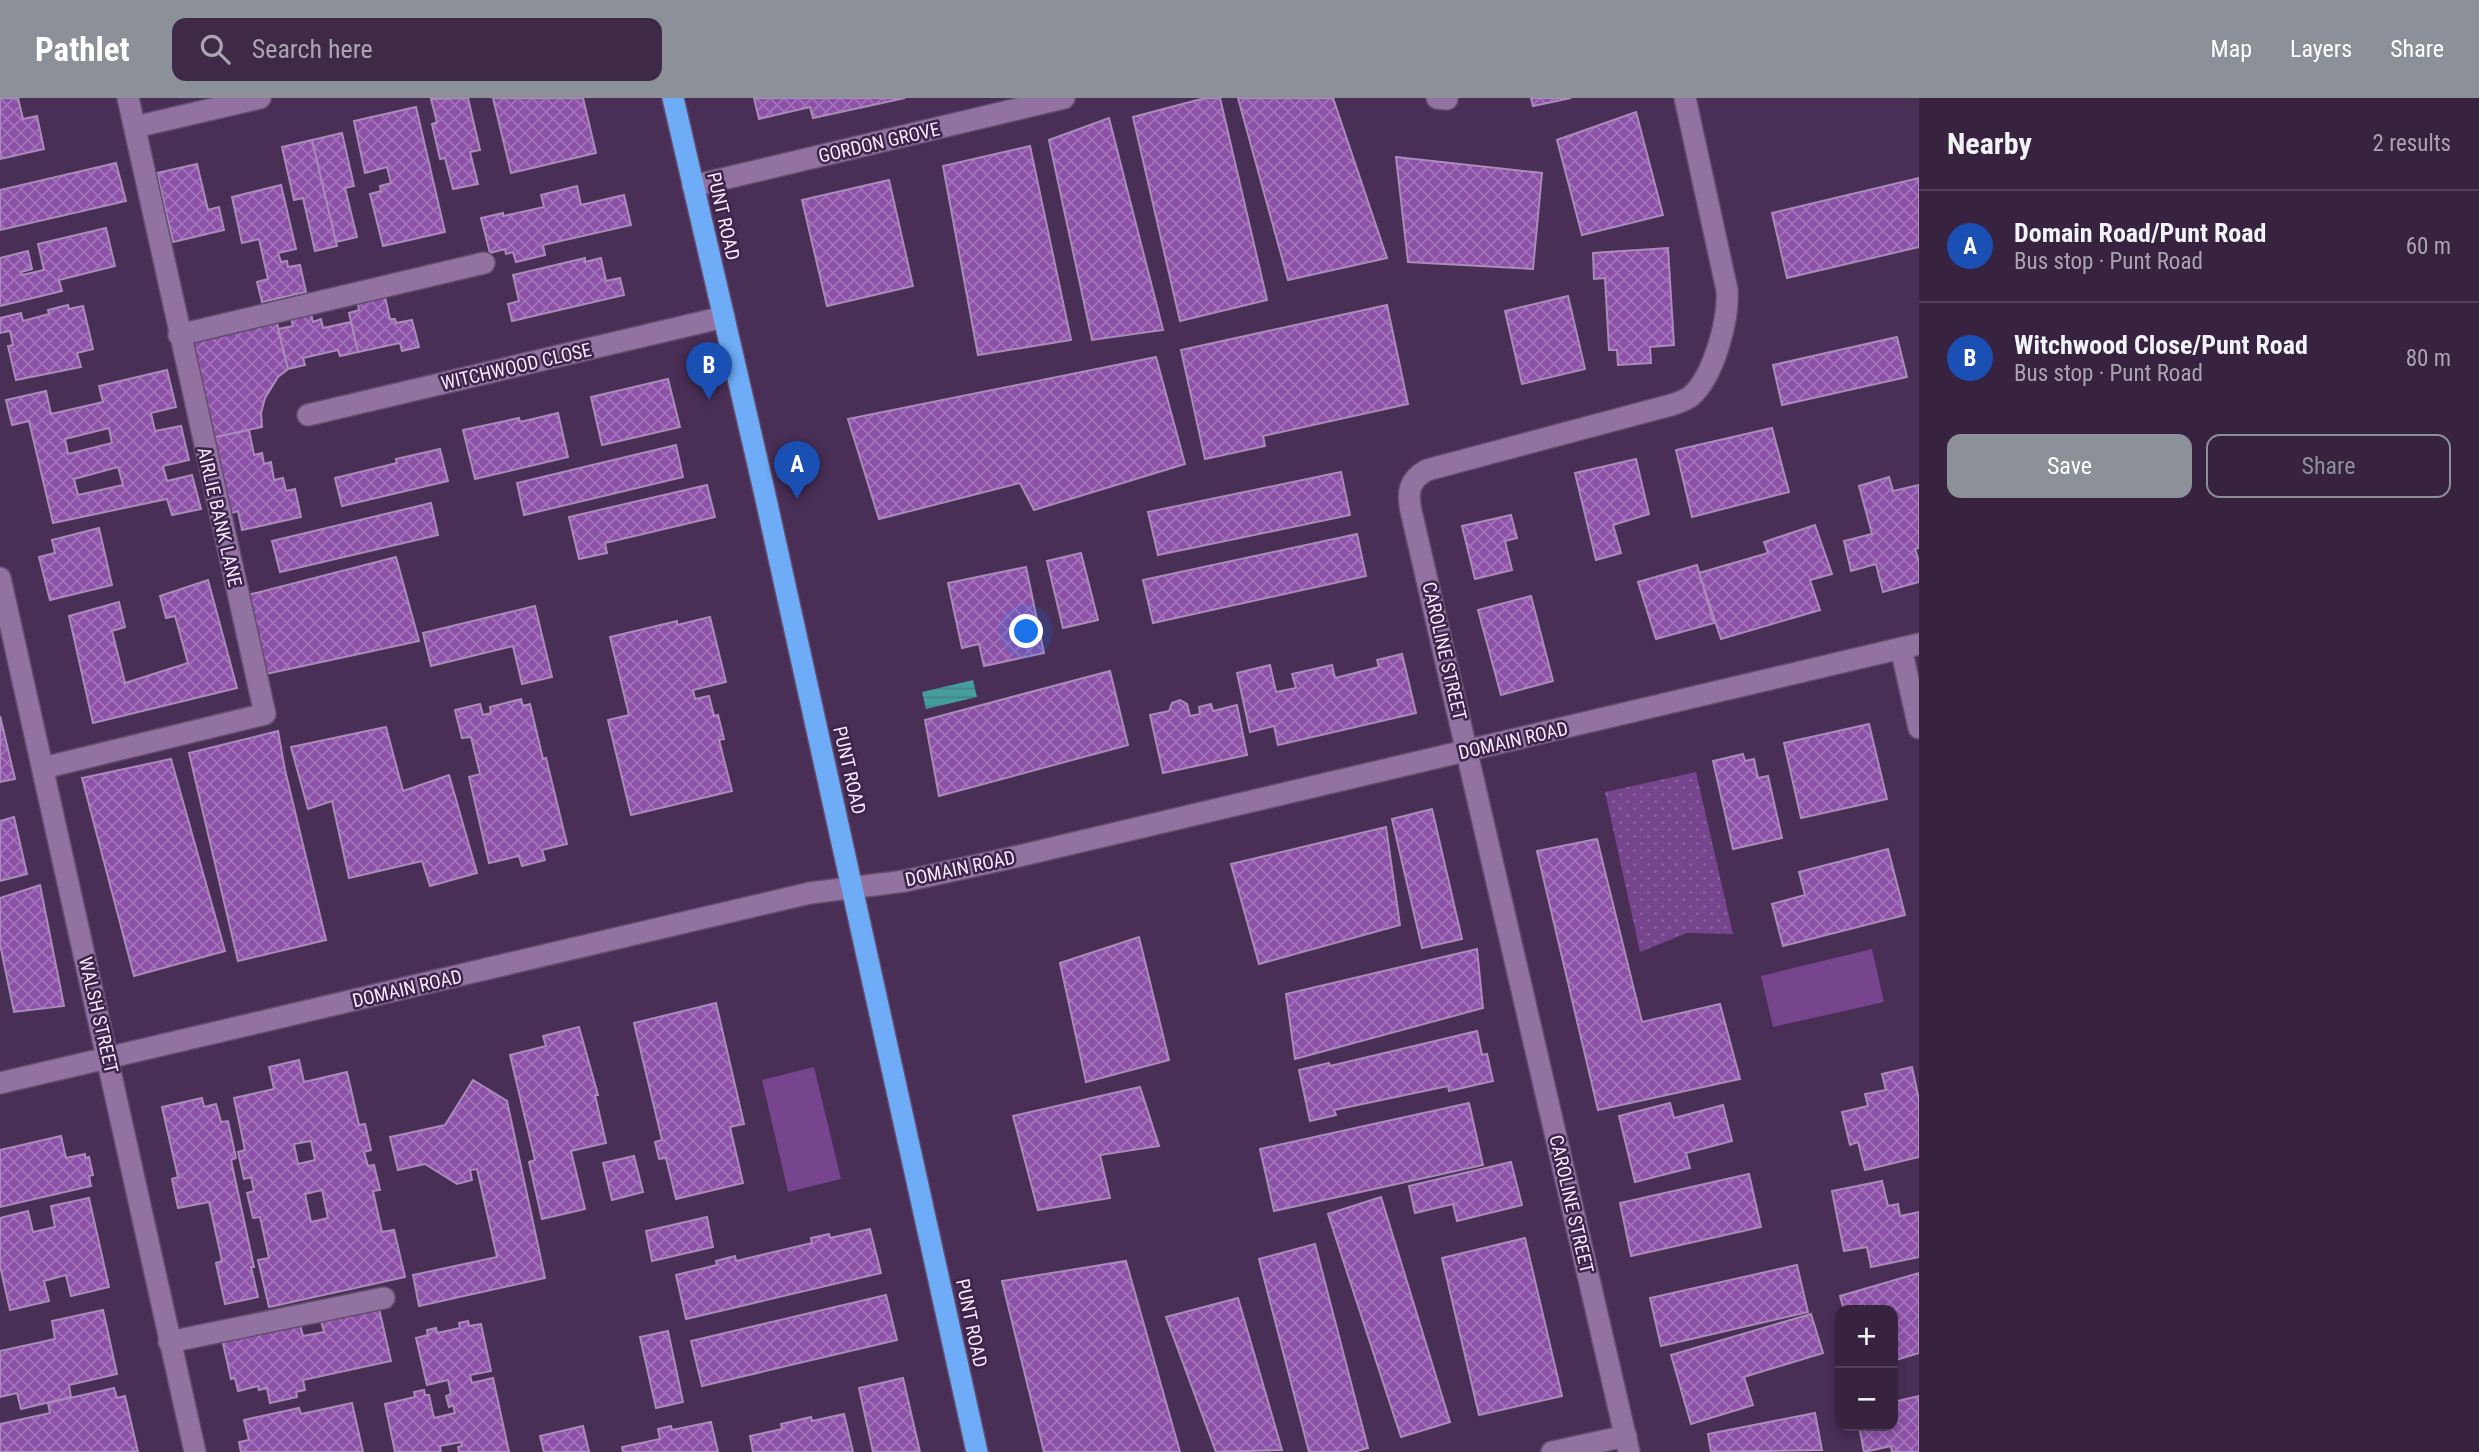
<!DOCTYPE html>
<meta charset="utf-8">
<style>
:root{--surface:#372240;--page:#3e2a47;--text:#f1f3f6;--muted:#aaa4b1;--line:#513f59;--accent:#8c9099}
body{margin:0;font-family:"Roboto Condensed",sans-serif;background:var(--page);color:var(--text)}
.controls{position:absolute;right:21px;bottom:21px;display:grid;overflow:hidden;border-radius:14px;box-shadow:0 4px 10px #0003}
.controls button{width:63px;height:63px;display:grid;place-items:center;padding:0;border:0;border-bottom:2px solid var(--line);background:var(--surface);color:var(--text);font:35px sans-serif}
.you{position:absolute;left:1027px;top:534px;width:24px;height:24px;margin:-18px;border:5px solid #fff;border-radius:50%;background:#1a73e8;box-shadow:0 0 0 10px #1a73e833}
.badge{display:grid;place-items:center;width:46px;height:46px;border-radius:50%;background:var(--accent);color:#fff;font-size:23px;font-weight:700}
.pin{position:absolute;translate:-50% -58px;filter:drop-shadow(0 2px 4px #0008)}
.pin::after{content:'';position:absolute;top:37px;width:24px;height:21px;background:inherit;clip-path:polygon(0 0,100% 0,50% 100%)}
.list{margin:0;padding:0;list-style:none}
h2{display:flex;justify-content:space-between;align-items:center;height:91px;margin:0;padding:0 28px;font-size:30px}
h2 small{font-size:23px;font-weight:400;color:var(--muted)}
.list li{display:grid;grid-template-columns:46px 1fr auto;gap:21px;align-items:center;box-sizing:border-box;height:112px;padding:0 28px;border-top:2px solid var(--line)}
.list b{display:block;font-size:26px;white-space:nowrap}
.list p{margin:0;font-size:23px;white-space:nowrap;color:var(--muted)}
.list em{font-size:23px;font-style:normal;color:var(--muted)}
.actions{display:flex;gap:14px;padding:21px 28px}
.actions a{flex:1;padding:16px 0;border:2px solid var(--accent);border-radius:14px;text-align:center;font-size:24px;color:var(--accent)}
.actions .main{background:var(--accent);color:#fff}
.icon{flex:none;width:38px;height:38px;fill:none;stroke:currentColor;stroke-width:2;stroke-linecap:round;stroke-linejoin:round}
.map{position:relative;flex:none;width:1919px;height:1354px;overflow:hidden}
header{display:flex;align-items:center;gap:42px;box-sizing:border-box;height:98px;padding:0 35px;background:var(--accent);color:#fff}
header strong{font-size:33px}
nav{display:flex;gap:38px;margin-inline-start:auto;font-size:24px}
.search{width:490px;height:63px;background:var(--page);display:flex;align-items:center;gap:18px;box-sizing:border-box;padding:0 24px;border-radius:14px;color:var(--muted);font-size:26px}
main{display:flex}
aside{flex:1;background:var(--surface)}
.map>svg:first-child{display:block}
.green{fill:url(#green-dots)}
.pitch{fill:#76458e}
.water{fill:url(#water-rules)}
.building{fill:url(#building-cross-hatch);stroke:#aa8bba;stroke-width:2;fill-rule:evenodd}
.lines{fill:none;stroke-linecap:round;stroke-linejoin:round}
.minor-casing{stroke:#634c6e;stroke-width:24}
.highway-casing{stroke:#634c6e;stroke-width:24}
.minor{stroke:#9172a0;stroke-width:21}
.highway{stroke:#6eacf7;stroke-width:21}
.labels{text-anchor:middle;stroke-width:5;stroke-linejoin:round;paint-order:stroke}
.street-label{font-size:19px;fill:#f7eafe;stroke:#3e234b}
</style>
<header>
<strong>Pathlet</strong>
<div class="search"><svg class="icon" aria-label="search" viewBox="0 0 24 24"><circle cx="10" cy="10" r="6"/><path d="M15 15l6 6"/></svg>Search here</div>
<nav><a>Map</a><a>Layers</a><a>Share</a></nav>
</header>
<main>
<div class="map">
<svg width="1919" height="1354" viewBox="0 0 1919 1354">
<defs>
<pattern id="green-dots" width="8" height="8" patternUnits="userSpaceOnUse" patternTransform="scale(1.75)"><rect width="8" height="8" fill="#76458e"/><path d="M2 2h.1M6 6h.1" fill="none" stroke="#8a609f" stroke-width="1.8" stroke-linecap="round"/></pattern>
<pattern id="water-rules" width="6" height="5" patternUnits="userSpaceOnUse" patternTransform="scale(1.75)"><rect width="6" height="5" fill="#459e9d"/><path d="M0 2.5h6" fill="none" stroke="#468485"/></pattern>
<pattern id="building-cross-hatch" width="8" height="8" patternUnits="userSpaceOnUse" patternTransform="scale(1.75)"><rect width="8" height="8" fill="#8c51a7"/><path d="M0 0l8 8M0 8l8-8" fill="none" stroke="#a373b9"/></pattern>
</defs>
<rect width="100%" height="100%" fill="#492e56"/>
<!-- green -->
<path class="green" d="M1696 674 1733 836 1687 835 1640 854 1605 694Z"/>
<!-- pitch -->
<path class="pitch" d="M1872 851 1884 904 1773 929 1761 878Z
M814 969 841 1081 788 1094 762 982Z"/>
<!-- water -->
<path class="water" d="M973 582 977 599 926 611 922 594Z"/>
<!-- building -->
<path class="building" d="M0 0H18L23 21 37 18 44 51 0 61Z
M468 0 480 52 470 54 478 86 453 91 445 60 440 61 432 26 437 24 431 1Z
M493 0H583L596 55 511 75Z
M754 0H905L813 20 810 9 759 21Z
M1205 0H1220L1267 202 1180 223 1133 19Z
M1238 0H1333L1387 160 1288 182Z
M1531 0H1571L1533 8Z
M416 9 445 134 383 148 370 96 381 93 380 88 391 85 387 69 365 75 354 23Z
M1636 14 1663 117 1582 137 1557 42Z
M1109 20 1163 232 1092 242 1049 42Z
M342 35 354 88 345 90 357 139 336 144 312 42Z
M312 42 337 148 315 153 303 100 294 102 282 49Z
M1030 48 1071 242 978 257 943 68Z
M1396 59 1542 75 1533 171 1408 164Z
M116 65 126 103 0 132V92Z
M197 66 208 112 219 109 224 132 173 144 157 75Z
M1919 80V149L1787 180 1772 115Z
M889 82 913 188 827 208 802 102Z
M281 87 296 151 278 155 281 164 287 163 288 169 300 167 306 194 262 204 257 184 268 181 259 141 242 145 232 99Z
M577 88 581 107 624 97 631 127 543 147 545 157 516 164 513 154 506 156 505 151 490 155 481 120 503 115V118L544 109 541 97Z
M106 130 115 168 59 182 62 193 0 208V160L28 153 32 171 21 174 22 177 44 172 38 146Z
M1668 150 1674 247 1650 249 1651 265 1618 267 1617 252H1609L1605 180 1594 181 1593 155Z
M585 160V164L601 160 606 183 620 180 624 197 512 223 508 206 519 203 513 177Z
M384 195 390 221H395L396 225 412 222 419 249 402 253 400 245 358 254 349 215 359 212 357 201Z
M1568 198 1585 271 1522 286 1505 213Z
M68 207 69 211 83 208 93 251 77 255 81 269 16 282 8 248 13 247 10 233 0 235V220L21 215 23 223 49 216 48 212Z
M1387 207 1408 306 1263 338 1265 348 1205 361 1181 252Z
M310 212 313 224 321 221 323 230 351 224 358 254 340 258 338 252 303 260 305 267 288 271 278 231 293 228 290 217Z
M276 221 288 271 278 279 265 300 261 315 262 329 211 340 189 241Z
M1897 239 1907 279 1782 307 1773 267Z
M1156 259 1185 366 1034 412 1020 385 879 421 848 321Z
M167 272 176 309 151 315 155 333 181 328 189 362 163 368 167 383 192 377 201 411 172 417 167 401 53 425 29 323 12 327 6 302 46 293 51 316 103 304 99 288ZM109 330 112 345 68 356 65 341ZM118 369 123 387 78 397 74 381Z
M668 281 680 329 602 347 591 299Z
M558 315 568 359 475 381 463 332 519 320 520 324Z
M1772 330 1789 394 1692 419 1676 352Z
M249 332 254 357 262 355 264 366 271 364 274 382 283 380 286 393 295 391 301 419 242 432 238 413 229 416 211 340Z
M676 347 683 379 524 417 517 385Z
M440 351 448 383 342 408 335 380 397 365 396 361Z
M1636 361 1649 416 1613 427 1621 455 1596 462 1575 375Z
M1341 374 1350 417 1158 457 1148 414Z
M1889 379 1893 393 1919 387V450L1915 451 1919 464V484L1883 494 1876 466 1851 473 1844 443 1872 436 1859 388Z
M707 387 715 419 605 445 607 455 579 461 569 419Z
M431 405 438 437 280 474 272 443Z
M1511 417 1517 440 1505 443 1512 472 1475 481 1462 428Z
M1815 427 1832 476 1810 482 1820 512 1721 541 1699 475 1768 455 1764 444Z
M99 430 112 487 50 502 39 459 55 455 52 442Z
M1357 436 1366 478 1153 525 1143 482Z
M1081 455 1098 522 1063 530 1047 463Z
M396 459 419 543 261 577 240 499Z
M1697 467 1714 525 1656 541 1638 484Z
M1026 469 1044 555 984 568 979 546 962 550 948 485Z
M208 482 237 590 93 625 69 518 119 504 125 529 112 533 125 585 188 565 175 518 166 520 160 498Z
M1531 498 1553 583 1501 597 1478 512Z
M535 508 552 579 522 586 513 548 431 568 423 535Z
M710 519 726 584 693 592 695 601 709 598 714 618 718 617 724 641 719 642 732 693 631 717 608 622 629 617 610 539 677 523V527Z
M1402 556 1416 615 1278 647 1274 628 1250 634 1237 575 1270 567 1276 594 1296 590 1292 576 1332 567 1335 580 1379 569 1377 562Z
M1110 573 1128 647 939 698 925 622Z
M521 601 523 608 530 606 543 661 546 660 567 746 542 752 545 762 522 768 519 758 489 765 469 679 480 676 471 639 462 640 455 612 480 606 483 617 491 615 490 609Z
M1180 602 1187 606 1190 618 1200 616 1199 609 1211 606 1213 613 1237 607 1247 657 1163 675 1150 617 1169 613 1172 605Z
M0 618 15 681 0 684Z
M1869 626 1887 701 1801 720 1784 645Z
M386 629 403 693 449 677 477 775 430 788 422 763 349 780 332 703 308 711 291 649Z
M278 633 285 672 326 842 238 863 189 655Z
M1743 656 1745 663 1754 661 1758 680 1768 678 1782 740 1733 751 1713 663Z
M171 661 225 853 134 878 82 680Z
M1432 711 1462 841 1422 850 1392 721Z
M14 719 27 776 0 783V723Z
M1386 729 1400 827 1259 866 1231 766Z
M1597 741 1642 924 1720 906 1740 981 1598 1012 1537 753Z
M1888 751 1905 817 1783 848 1772 806 1805 797 1799 774Z
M40 787 64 908 14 914 0 846V800Z
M1139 839 1169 962 1086 984 1060 865Z
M1477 851 1483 910 1295 961 1286 896Z
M716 905 744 1026 730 1029 743 1085 676 1101 666 1060 659 1061 655 1044 662 1042 634 925Z
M579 929 598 997H595L606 1045 571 1053 585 1111 542 1121 529 1064 535 1062 510 957 546 948 543 938Z
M1477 933 1482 957 1487 956 1493 983 1449 993 1448 988 1334 1012 1336 1017 1310 1023 1299 972 1329 965 1330 968Z
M299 962 304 984 347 974 359 1027 365 1026 371 1052 364 1054 368 1068 374 1067 380 1092 373 1093 382 1134 394 1132 405 1179 269 1209 258 1162 269 1160 260 1119 253 1120 247 1095 254 1093 251 1079 244 1081 238 1054 245 1052 234 1000 274 991 269 969ZM311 1043 315 1062 298 1066 294 1046ZM322 1092 328 1120 311 1124 305 1096Z
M1912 969 1919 1002V1059L1865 1072 1858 1044 1850 1047 1842 1014 1868 1008 1865 996 1886 992 1882 976Z
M473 982 507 1003 545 1180 419 1208 413 1177 497 1159 477 1071 470 1072 472 1082 457 1086 425 1066 398 1072 390 1039 445 1027Z
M1140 989 1159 1048 1100 1057 1110 1100 1038 1112 1013 1018Z
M202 1000 204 1009 216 1006 221 1024 228 1023 236 1060 231 1062 254 1169H251L258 1199 225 1206 216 1165 222 1163 209 1104 178 1110 172 1081 178 1079 162 1009Z
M1469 1005 1483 1067 1274 1113 1260 1051Z
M1670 1005 1674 1020 1723 1007 1732 1043 1686 1055 1690 1070 1635 1084 1619 1018Z
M61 1038 66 1060 85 1056V1060L89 1059 93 1077 89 1078 91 1088 0 1109V1052Z
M634 1058 643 1094 612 1102 603 1065Z
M1511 1064 1522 1107 1457 1123 1453 1106 1415 1115 1409 1088Z
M1749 1076 1761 1129 1631 1158 1620 1105Z
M1882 1083 1888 1108 1898 1106 1900 1118 1919 1114V1159L1871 1169 1867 1149 1844 1153 1832 1093Z
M1381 1099 1450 1324 1401 1339 1328 1116Z
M89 1100 109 1189 71 1198 66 1177 44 1183 49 1203 10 1212 0 1168V1120L28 1113 33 1134 55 1129 51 1108Z
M707 1119 713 1149 652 1163 646 1133Z
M870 1131 881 1175 686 1221 676 1177 717 1167 716 1163 735 1158 736 1163 812 1145 811 1140 829 1136 830 1140Z
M1525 1140 1562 1298 1479 1317 1442 1160Z
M1315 1146 1368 1350 1353 1354H1309L1259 1161Z
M1126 1163 1180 1354H1044L1002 1183Z
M1797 1167 1808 1214 1661 1248 1650 1200Z
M1919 1175V1255L1893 1263V1212H1844L1840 1198Z
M886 1197 897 1242 702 1288 691 1243Z
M1238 1200 1282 1352 1216 1354 1166 1219Z
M378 1206 391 1263 303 1282 305 1292 296 1294 297 1299 270 1305 267 1290 259 1292 258 1288 238 1293 235 1280 231 1281 222 1241 299 1223 303 1238 324 1234 320 1219Z
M103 1212 117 1276 69 1287 71 1299 21 1311 17 1295 0 1299V1253L55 1241 52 1223Z
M1811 1216 1823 1255 1744 1279 1753 1307 1691 1326 1671 1257Z
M468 1223 469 1228 481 1226 491 1273 470 1277 472 1285 493 1280 509 1354H459L458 1349 462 1348 461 1344 440 1348 441 1354H395L385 1306 415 1299 414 1294 424 1292 425 1297H429L434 1320 455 1315 453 1307 449 1309 446 1298 451 1296 448 1282 427 1287 416 1240 428 1237 427 1232 436 1230 437 1235 460 1230 459 1225Z
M668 1233 683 1304 656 1310 640 1239Z
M903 1280 920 1354H873L859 1290Z
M114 1290 117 1300 125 1298 138 1354H0V1326L50 1315 48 1305Z
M1919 1298V1354H1892L1891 1348 1864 1354 1859 1328H1893V1304Z
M352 1305 363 1354H241L239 1344 249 1342 244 1322 299 1310 301 1316Z
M1815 1315 1822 1352 1711 1354 1708 1336Z
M844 1316 853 1354H753L750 1338 782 1331 781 1326 811 1319 812 1323Z
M711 1324 718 1354H623L622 1349 660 1341 658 1331 671 1328 672 1332Z
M583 1328 589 1354H544L540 1338Z"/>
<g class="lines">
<defs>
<path id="minor" d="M1437 0 1447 1
M135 29 260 0
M693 88 1064 0
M179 237 484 165
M308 317 724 219
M0 480 195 1354
M1901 550 1919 630
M43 670 265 616 128 0
M0 985 810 795 905 783 1019 758 1919 546
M169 1244 384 1200
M1552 1354 1626 1338
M1629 1354 1411 413C1407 394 1409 382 1427 372L1671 307C1677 305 1685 303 1691 298 1714 278 1729 221 1727 192L1685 0"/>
<path id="highway" d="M673 0 763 388 977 1354"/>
</defs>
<!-- minor casing -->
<use href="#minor" class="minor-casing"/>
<!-- highway casing -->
<use href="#highway" class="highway-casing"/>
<!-- minor -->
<use href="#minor" class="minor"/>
<!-- highway -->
<use href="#highway" class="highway"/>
</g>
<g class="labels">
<!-- street labels -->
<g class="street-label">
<text transform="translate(879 44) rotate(-13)" y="7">GORDON GROVE</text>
<text transform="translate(724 118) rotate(77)" y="7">PUNT ROAD</text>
<text transform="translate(516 268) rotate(-13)" y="7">WITCHWOOD CLOSE</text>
<text transform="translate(220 419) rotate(77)" y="7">AIRLIE BANK LANE</text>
<text transform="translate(1445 553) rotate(77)" y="7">CAROLINE STREET</text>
<text transform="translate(1513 642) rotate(-13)" y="7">DOMAIN ROAD</text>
<text transform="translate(850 672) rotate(77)" y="7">PUNT ROAD</text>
<text transform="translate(960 770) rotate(-12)" y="7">DOMAIN ROAD</text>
<text transform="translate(407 890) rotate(-13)" y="7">DOMAIN ROAD</text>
<text transform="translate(99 917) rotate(77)" y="7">WALSH STREET</text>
<text transform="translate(1572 1106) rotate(77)" y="7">CAROLINE STREET</text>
<text transform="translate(972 1225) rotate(78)" y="7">PUNT ROAD</text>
</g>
</g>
</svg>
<div class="controls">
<button>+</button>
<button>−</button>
</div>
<div class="you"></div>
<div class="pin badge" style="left:797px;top:401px;background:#1a4fb4">A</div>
<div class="pin badge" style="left:709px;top:302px;background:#1a4fb4">B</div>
</div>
<aside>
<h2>Nearby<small>2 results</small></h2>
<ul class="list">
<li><span class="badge" style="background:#1a4fb4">A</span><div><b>Domain Road/Punt Road</b><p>Bus stop · Punt Road</p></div><em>60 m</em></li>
<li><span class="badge" style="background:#1a4fb4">B</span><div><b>Witchwood Close/Punt Road</b><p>Bus stop · Punt Road</p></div><em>80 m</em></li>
</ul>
<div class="actions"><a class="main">Save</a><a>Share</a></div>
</aside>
</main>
